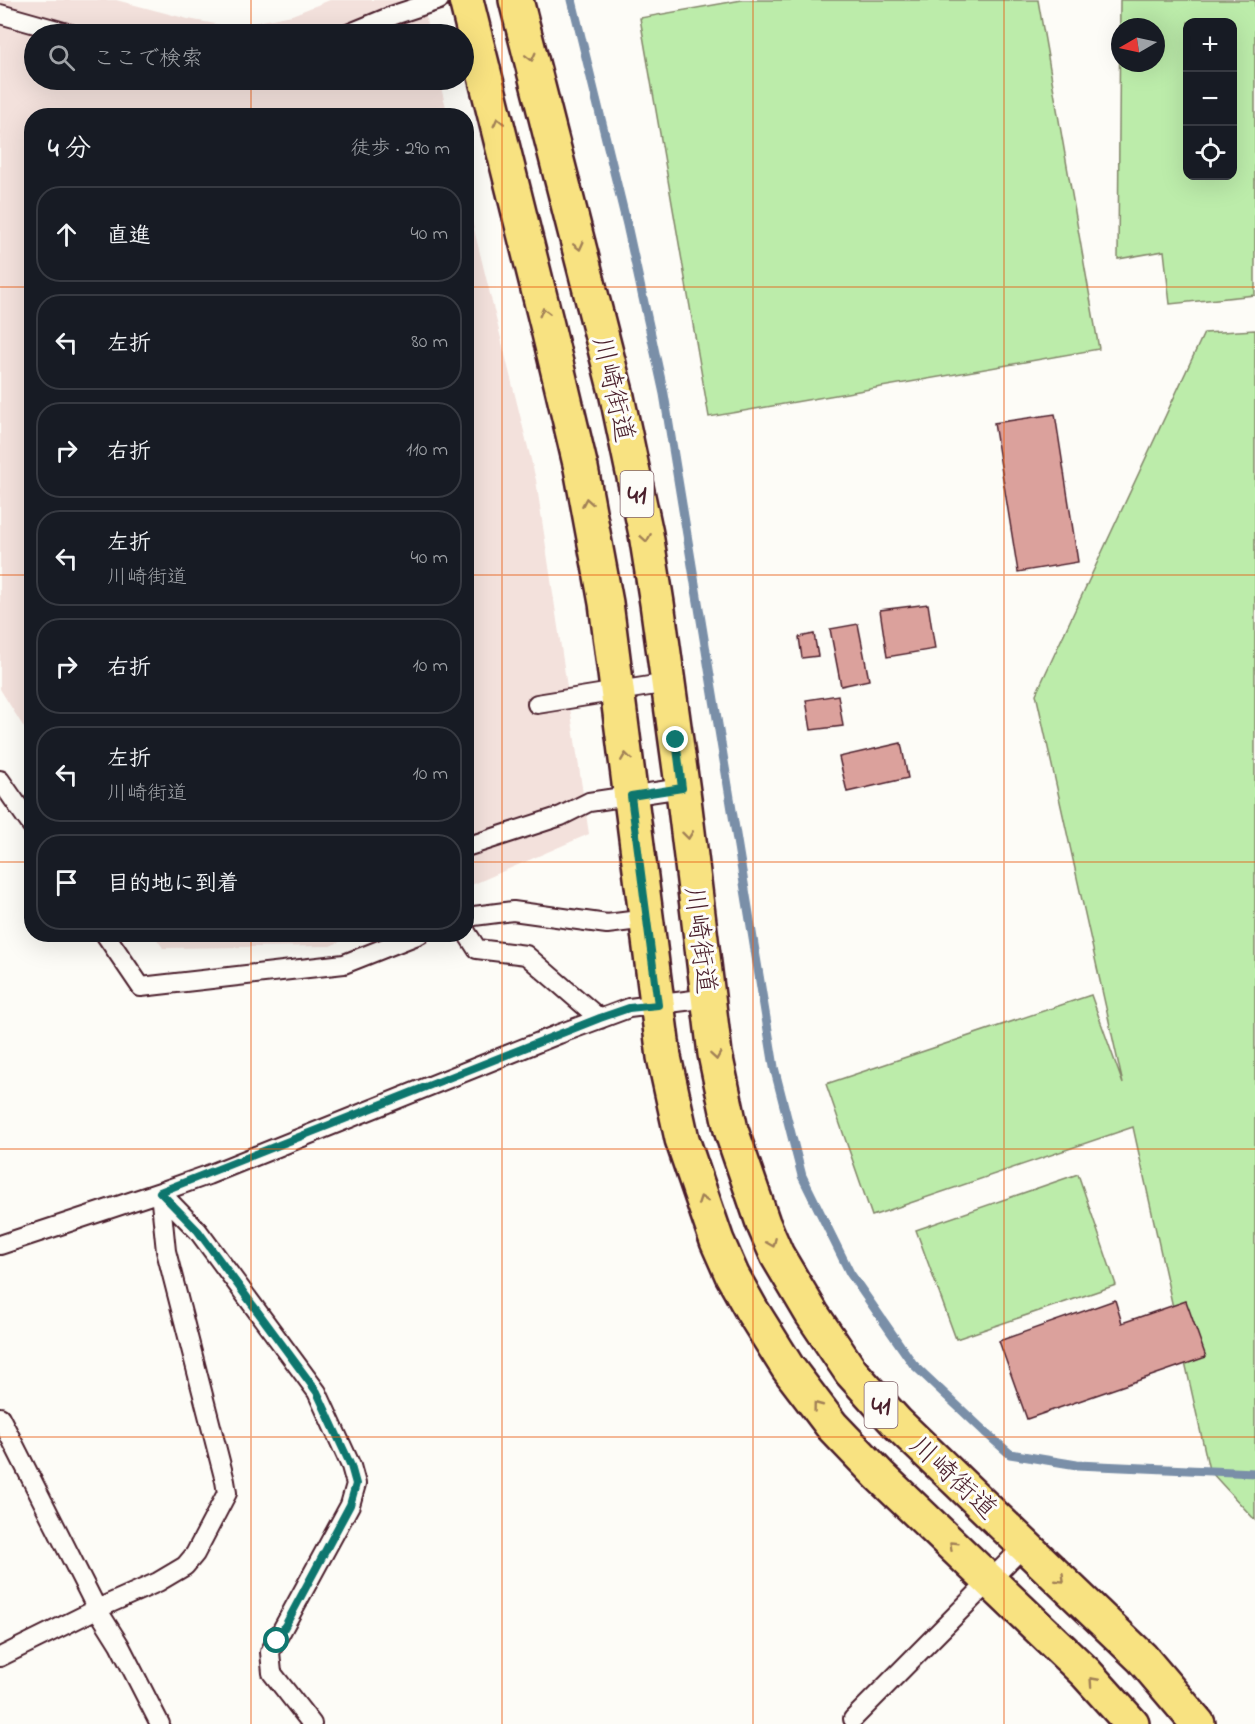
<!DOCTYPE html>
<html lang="ja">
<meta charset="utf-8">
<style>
:root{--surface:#171b24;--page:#242831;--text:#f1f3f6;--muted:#9ea1a6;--line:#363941}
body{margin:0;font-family:"Indie Flower","Klee One",sans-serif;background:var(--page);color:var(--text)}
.controls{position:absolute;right:18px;top:18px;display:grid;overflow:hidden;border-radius:12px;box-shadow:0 6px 24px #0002}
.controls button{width:54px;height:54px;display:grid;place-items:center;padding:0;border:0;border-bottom:2px solid var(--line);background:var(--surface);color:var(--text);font:30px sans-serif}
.compass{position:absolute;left:1111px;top:18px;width:54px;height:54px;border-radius:50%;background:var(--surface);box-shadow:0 6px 24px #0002;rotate:261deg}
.stop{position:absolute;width:18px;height:18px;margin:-14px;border:4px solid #0f766e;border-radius:50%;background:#fff}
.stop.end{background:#0f766e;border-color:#fff;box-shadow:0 2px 6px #0008}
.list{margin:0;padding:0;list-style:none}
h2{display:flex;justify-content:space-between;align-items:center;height:78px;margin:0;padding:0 24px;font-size:26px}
h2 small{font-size:20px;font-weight:400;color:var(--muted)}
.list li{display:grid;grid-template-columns:39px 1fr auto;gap:18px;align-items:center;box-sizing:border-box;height:96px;margin:0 12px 12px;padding:0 12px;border:2px solid var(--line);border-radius:24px}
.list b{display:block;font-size:22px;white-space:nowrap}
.list p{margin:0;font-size:20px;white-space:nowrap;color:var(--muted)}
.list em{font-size:20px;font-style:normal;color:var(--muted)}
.icon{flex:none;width:33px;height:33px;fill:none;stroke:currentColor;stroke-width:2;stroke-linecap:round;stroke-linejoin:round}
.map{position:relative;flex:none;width:1255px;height:1724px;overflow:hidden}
.search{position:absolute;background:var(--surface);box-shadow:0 6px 24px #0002;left:24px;top:24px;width:450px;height:66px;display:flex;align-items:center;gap:15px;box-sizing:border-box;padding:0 21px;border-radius:33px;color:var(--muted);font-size:22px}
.panel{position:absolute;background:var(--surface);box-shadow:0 6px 24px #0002;left:24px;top:108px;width:450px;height:834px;border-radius:24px}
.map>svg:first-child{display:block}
.built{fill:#f3e1dc}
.green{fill:#bcecaa;stroke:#83866a;stroke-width:1.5;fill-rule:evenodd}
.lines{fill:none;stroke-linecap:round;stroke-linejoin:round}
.stream{stroke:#7a8fa8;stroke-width:9}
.building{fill:#dba19c;stroke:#4a1f2b;stroke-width:1.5}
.lane-casing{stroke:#4a1f2b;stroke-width:22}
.primary-casing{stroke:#4a1f2b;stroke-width:38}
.lane{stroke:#fdfcf7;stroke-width:18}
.primary{stroke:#f8e281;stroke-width:33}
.oneway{stroke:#a18056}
.route{stroke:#0f766e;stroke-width:8}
.grid{fill:none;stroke:#e8590c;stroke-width:1.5;stroke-opacity:0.55}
.labels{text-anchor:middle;stroke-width:6;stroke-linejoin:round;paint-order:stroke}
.shield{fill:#fdfcf7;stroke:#806168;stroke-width:1.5}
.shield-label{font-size:26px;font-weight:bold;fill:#4a1f2b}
.street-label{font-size:27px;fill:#4a1f2b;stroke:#fdfcf7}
</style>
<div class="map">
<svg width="1255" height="1724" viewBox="0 0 1255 1724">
<rect width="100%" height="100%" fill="#fdfcf7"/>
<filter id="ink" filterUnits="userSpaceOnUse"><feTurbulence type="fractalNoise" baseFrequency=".0167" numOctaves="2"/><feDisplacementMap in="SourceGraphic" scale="12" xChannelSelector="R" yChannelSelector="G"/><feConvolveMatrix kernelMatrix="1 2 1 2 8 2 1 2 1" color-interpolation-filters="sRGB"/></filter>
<g filter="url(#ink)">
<!-- built -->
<path class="built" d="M0 0H116L188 19 232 27 292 15 330 0H422L429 34H34V80H439L448 115 32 116 31 739 0 689Z
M466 197 536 480 589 834 467 887Z
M154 935H356L330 946 163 948Z"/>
<!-- green -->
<path class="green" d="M742 0H1038L1099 349 709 417 640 18Z
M1120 0H1255V295L1170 304 1164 251 1118 259ZM1188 22H1232V176H1188ZM1120 27H1156V63H1120Z
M1255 330V1520L1209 1470 1133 1127 872 1216 826 1084 1091 995 1123 1084 1036 694 1204 333Z
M1078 1174 1116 1285 956 1339 916 1230Z"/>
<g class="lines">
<!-- stream -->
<path class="stream" d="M572 0 627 225 664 394 774 1067 802 1176 850 1273 913 1364 985 1432 1010 1454 1077 1465 1255 1473"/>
</g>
<!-- building -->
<path class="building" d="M1055 414 1078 562 1018 572 994 423Z
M928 604 935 649 887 657 880 610Z
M858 624 869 680 841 686 830 629Z
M814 634 818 656 802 658 799 637Z
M838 695 843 726 811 730 806 700Z
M901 743 908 778 847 792 839 757Z
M1115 1300 1122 1323 1186 1301 1206 1357 1027 1419 999 1341Z"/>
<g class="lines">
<defs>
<path id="lane" d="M0 14 71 34
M348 34 394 15 439 0
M537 704 668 683
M0 780 32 826
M466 847 561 816 589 802 682 788
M466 917 513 911 607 924 647 919
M466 932 477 949 526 955 600 1019
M105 934 141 987 344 964 420 934
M160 1192 198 1231 317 1392 351 1466 356 1484 350 1505 270 1652 272 1673 312 1724
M0 1245 160 1192 208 1175 559 1034 629 1008 709 998
M0 1417 97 1609 119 1644 160 1724
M0 1657 97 1609 158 1582 185 1566 195 1554 227 1493 225 1481 166 1251 160 1192
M853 1719 1025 1545"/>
<path id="primary" d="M466 0 547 325 581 468 606 603 664 1057 682 1139 717 1241 732 1275 751 1309 788 1368 832 1426 880 1476 1086 1673 1132 1724
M516 0 616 392 646 534 657 603 684 799 715 1054 731 1130 763 1223 777 1255 812 1314 851 1372 897 1423 1142 1658 1198 1724"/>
</defs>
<!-- lane casing -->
<use href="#lane" class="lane-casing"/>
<!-- primary casing -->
<use href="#primary" class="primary-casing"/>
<!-- lane -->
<use href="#lane" class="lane"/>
<!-- primary -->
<use href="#primary" class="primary"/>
</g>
<!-- one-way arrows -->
<defs><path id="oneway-chevron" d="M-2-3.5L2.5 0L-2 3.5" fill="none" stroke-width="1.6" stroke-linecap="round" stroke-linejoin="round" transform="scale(1.5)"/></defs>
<g class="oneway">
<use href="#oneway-chevron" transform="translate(531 57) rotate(76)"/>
<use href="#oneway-chevron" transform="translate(498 122) rotate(-104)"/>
<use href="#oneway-chevron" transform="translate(579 246) rotate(76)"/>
<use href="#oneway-chevron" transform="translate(544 312) rotate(-104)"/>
<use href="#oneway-chevron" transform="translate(587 502) rotate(-100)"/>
<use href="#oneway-chevron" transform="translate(646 538) rotate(80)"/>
<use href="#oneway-chevron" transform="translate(626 757) rotate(-98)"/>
<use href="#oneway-chevron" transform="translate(688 835) rotate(83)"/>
<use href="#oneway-chevron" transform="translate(716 1056) rotate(81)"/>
<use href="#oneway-chevron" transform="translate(702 1200) rotate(-109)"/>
<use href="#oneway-chevron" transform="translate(772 1243) rotate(67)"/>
<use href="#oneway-chevron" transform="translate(817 1406) rotate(-127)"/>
<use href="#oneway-chevron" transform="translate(953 1545) rotate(-136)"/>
<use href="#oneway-chevron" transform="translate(1061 1579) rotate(44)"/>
<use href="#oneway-chevron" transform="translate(1093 1681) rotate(-132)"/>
</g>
</g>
<g class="lines" filter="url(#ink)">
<!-- route -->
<path class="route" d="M277 1641 350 1505 356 1484 351 1466 317 1392 198 1231 160 1192 600 1018 629 1008 658 1005 631 796 682 788 676 740"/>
</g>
<!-- grid -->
<path class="grid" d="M251 0V34M502 0V1724M753 0V1724M1004 0V1724M251 80V116M0 287H32M466 287H1255M0 575H32M466 575H1255M0 862H32M466 862H1255M251 934V1724M0 1149H1255M0 1437H1255"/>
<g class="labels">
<!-- shield labels -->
<g class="shield">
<rect x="620.5" y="471" width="33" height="46" rx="4.5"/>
<rect x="864.5" y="1382" width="33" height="46" rx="4.5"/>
</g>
<g class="shield-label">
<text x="637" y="503">41</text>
<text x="881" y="1414">41</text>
</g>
<!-- street labels -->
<g class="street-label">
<text transform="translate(614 389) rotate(77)" y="9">川崎街道</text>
<text transform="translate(701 940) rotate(83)" y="9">川崎街道</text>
<text transform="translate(954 1477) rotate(43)" y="9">川崎街道</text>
</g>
</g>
</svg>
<div class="controls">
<button>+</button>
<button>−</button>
<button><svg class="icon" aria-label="locate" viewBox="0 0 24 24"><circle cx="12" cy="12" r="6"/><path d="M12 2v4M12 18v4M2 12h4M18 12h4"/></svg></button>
</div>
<svg class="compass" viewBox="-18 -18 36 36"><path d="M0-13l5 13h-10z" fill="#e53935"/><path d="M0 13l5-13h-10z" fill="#9ea1a6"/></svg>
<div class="stop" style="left:277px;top:1641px"></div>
<div class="stop end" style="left:676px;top:740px"></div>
<div class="search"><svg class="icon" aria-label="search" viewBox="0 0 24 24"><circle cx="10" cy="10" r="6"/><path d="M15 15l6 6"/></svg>ここで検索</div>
<section class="panel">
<h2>4 分<small>徒歩 · 290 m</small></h2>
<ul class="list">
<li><svg class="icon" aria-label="ahead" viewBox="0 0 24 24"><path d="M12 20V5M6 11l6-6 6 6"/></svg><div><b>直進</b></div><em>40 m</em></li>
<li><svg class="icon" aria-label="left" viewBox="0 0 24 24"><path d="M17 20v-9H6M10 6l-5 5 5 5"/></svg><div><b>左折</b></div><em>80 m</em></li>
<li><svg class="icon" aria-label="right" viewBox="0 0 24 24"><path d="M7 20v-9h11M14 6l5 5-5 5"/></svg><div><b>右折</b></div><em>110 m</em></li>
<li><svg class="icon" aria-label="left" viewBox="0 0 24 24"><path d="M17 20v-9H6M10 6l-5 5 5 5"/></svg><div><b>左折</b><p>川崎街道</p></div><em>40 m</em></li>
<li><svg class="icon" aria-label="right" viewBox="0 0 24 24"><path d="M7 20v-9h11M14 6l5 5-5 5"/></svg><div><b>右折</b></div><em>10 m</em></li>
<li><svg class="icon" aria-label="left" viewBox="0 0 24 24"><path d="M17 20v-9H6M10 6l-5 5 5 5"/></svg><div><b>左折</b><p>川崎街道</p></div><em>10 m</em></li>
<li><svg class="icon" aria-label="arrive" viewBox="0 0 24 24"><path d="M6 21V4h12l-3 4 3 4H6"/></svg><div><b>目的地に到着</b></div></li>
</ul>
</section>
</div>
